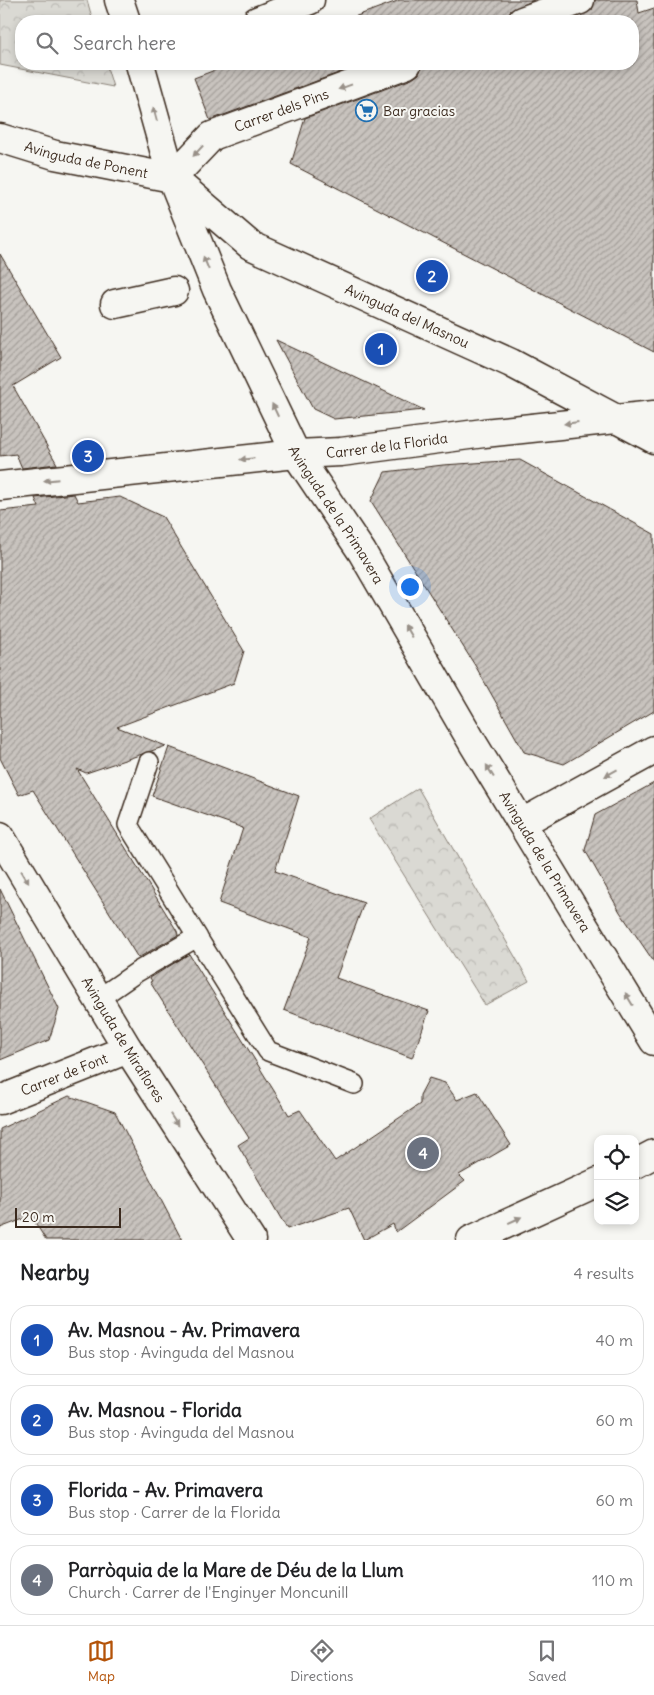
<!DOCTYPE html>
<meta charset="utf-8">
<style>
:root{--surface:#fff;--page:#f6f6f6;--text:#202124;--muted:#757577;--line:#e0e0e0;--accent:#b45309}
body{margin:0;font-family:Delius,sans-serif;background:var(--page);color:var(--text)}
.controls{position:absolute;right:15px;bottom:15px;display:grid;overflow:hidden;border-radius:10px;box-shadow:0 2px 8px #0003}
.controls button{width:45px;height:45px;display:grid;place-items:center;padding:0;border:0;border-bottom:1px solid var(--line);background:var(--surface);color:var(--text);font:25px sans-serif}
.scale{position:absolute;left:15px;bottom:12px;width:106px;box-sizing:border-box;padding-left:5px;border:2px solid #3b2a1e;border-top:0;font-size:14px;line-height:18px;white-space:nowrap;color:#3b2a1e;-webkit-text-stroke:4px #f6f6f2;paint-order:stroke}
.you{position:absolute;left:409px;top:586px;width:18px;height:18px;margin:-12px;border:4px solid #fff;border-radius:50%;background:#1a73e8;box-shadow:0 0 0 8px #1a73e833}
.badge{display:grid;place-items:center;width:32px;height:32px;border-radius:50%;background:var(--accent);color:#fff;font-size:16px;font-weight:700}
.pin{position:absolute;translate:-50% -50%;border:2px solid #fff;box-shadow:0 1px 5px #0006}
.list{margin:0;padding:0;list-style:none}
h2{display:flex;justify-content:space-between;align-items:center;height:65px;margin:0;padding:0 20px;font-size:21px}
h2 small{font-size:16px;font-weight:400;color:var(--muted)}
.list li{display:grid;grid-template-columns:32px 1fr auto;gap:15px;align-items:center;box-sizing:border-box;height:70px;margin:0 10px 10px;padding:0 10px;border:1px solid var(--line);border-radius:20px}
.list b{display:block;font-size:19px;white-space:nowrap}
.list p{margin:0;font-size:16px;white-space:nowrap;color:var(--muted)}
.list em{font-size:16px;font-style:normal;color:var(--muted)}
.icon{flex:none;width:28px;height:28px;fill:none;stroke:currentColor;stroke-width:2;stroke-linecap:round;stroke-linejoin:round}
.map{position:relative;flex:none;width:654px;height:1240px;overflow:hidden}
.search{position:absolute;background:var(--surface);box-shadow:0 2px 8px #0003;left:15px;right:15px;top:15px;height:55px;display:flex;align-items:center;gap:12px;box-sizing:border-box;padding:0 18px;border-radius:20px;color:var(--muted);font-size:19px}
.sheet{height:385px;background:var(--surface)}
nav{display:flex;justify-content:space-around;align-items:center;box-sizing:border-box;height:70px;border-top:1px solid var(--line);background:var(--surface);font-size:14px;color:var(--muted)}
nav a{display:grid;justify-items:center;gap:2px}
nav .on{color:var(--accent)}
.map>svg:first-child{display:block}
.park{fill:url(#park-crowns);stroke:#8a8278}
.building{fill:url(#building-hatch);stroke:#3b2a1e}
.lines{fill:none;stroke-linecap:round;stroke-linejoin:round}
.service-casing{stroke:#3b2a1e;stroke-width:22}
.pedestrian-casing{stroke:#3b2a1e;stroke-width:31}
.minor-casing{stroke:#3b2a1e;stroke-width:31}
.service{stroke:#f6f6f2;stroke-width:19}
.pedestrian{stroke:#f6f6f2;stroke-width:28}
.minor{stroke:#f6f6f2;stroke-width:28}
.oneway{fill:#989088}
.labels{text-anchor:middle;stroke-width:4;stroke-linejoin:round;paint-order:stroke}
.street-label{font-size:14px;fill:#3b2a1e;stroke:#f6f6f2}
.poi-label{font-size:14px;fill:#3b2a1e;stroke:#f6f6f2;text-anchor:start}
</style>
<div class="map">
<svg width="654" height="1240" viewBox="0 0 654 1240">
<defs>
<pattern id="park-crowns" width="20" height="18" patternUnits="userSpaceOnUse" patternTransform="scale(1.25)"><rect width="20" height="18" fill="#dad9d3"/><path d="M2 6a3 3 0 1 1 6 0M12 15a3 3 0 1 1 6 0" fill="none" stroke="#bcbab5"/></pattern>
<pattern id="building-hatch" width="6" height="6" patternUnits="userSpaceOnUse" patternTransform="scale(1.25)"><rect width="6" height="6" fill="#c8c3be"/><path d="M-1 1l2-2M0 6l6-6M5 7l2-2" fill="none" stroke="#a49f9a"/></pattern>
</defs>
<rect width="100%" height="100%" fill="#f6f6f2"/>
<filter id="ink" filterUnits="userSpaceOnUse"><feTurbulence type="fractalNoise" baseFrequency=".02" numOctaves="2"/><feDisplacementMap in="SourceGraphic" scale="10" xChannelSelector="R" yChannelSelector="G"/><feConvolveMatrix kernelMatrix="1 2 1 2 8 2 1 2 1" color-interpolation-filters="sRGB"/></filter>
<g filter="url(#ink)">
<!-- park -->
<path class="park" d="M0 0H87L93 21H21V64H106L113 87 0 65Z
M418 788 529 981 485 1005 369 819Z"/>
<!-- building -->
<path class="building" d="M400 0H534L510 11 507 21H343Z
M595 0H637L639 13 654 8V352L291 164 305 118 412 79 419 74 422 64H633V21H567L592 10Z
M231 64H363L210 120 194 78Z
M0 254 61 357 13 386 57 464 22 468 16 454 0 456Z
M276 340 424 410 334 419 313 409Z
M520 460 654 534V711L564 764 524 752 476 667 371 501 385 472 443 465Z
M74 494 78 502 120 497 163 517 244 651 234 683 117 727 166 746 86 773 77 769 177 931 178 935 138 958 33 790 19 795 0 758V511L39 507 35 498Z
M169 747 299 796 275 871 364 903 336 978 429 1011 412 1058 284 1010 311 937 219 903 243 828 152 796Z
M654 783V962L620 912 585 850 595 815Z
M0 889 59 1009 49 1040 0 1060Z
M189 954 289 1115 300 1110 335 1161 420 1104V1095L429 1078 445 1083 457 1100 477 1092 511 1145 459 1175 465 1181 396 1232 393 1224 364 1240 349 1208 287 1229 238 1145 249 1138 150 982 152 981 150 978Z
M69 1096 115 1112 182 1240H46L31 1216 0 1228V1129Z"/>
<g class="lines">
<defs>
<path id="service" d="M149 762 128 825 198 938
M98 999 137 972 197 937 268 1051 354 1084"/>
<path id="pedestrian" d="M257 21 310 0
M115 304 174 291"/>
<g id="minor">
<path d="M119 0 126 21"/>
<path d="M522 21 580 0"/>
<path id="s1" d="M140 64 172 178 217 290 296 454 362 552 474 745 654 1041"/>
<path id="s2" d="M0 138 55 155 172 178 250 245 511 363 654 439"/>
<path id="s3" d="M172 178 212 136 407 64"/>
<path id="s4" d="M0 486 296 454 341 452 484 433 654 415"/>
<path d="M522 823 654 750"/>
<path id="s5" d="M0 836 128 1049 251 1240"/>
<path id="s6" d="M0 1100 128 1049"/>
<path d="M635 1164 654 1154"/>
<path d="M471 1240 598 1182"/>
</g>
</defs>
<!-- service casing -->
<use href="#service" class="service-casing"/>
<!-- pedestrian casing -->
<use href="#pedestrian" class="pedestrian-casing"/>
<!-- minor casing -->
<use href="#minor" class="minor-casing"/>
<!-- service -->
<use href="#service" class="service"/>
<!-- pedestrian -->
<use href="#pedestrian" class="pedestrian"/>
<!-- minor -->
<use href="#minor" class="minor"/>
</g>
<!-- one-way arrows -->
<defs><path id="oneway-solid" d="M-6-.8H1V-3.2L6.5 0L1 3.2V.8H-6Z" transform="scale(1.25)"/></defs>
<g class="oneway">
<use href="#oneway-solid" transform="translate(345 87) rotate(160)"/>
<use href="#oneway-solid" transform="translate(155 114) rotate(-105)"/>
<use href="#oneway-solid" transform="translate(198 151) rotate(133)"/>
<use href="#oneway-solid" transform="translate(206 263) rotate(-112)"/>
<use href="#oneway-solid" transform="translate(275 410) rotate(-115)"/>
<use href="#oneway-solid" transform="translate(571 423) rotate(173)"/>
<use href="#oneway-solid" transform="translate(247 459) rotate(174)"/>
<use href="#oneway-solid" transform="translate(51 480) rotate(174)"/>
<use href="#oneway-solid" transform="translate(408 631) rotate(-120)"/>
<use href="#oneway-solid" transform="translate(490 771) rotate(-121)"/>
<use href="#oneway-solid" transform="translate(611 773) rotate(151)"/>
<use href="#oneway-solid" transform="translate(25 877) rotate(59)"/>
<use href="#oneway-solid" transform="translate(629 999) rotate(-121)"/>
<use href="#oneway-solid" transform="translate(174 1120) rotate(57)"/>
<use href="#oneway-solid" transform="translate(515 1220) rotate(-25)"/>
</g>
</g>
<!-- icons -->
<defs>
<symbol id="supermarket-ring" viewBox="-11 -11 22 22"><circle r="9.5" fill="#f6f6f2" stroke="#1f6fb2" stroke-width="1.5"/><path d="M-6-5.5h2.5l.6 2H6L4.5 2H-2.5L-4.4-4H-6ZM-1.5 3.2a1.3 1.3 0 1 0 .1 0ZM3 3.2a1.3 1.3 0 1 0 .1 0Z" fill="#1f6fb2"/></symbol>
</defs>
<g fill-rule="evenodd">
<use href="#supermarket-ring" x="354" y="98" width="25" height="25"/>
</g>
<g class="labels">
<!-- street labels -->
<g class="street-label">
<text dy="5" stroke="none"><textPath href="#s3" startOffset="132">Carrer dels Pins</textPath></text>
<text dy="5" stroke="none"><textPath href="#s2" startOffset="89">Avinguda de Ponent</textPath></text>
<text dy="5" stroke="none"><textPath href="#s2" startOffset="452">Avinguda del Masnou</textPath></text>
<text dy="5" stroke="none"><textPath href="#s4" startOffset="389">Carrer de la Florida</textPath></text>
<text dy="5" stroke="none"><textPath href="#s1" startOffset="494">Avinguda de la Primavera</textPath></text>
<text dy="5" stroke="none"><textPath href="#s1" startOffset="899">Avinguda de la Primavera</textPath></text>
<text dy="5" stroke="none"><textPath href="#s5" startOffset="238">Avinguda de Miraflores</textPath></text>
<text dy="5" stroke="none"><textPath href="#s6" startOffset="69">Carrer de Font</textPath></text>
</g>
<!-- poi labels -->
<g class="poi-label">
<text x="383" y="116">Bar gracias</text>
</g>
</g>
</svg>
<div class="controls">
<button><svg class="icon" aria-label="locate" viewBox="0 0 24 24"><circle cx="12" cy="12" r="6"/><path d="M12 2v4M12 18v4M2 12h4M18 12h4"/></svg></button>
<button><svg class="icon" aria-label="layers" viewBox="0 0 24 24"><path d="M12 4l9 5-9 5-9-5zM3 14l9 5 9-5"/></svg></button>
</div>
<div class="scale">20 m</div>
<div class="you"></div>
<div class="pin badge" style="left:381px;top:349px;background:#1a4fb4">1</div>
<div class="pin badge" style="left:432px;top:276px;background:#1a4fb4">2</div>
<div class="pin badge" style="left:88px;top:456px;background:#1a4fb4">3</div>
<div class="pin badge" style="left:423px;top:1153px;background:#6b7280">4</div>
<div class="search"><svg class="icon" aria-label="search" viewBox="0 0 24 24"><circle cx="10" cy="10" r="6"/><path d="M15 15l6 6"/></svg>Search here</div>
</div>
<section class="sheet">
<h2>Nearby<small>4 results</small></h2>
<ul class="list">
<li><span class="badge" style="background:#1a4fb4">1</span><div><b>Av. Masnou - Av. Primavera</b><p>Bus stop · Avinguda del Masnou</p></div><em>40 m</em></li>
<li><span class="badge" style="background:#1a4fb4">2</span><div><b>Av. Masnou - Florida</b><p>Bus stop · Avinguda del Masnou</p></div><em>60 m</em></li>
<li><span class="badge" style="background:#1a4fb4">3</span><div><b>Florida - Av. Primavera</b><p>Bus stop · Carrer de la Florida</p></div><em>60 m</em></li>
<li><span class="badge" style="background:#6b7280">4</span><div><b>Parròquia de la Mare de Déu de la Llum</b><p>Church · Carrer de l'Enginyer Moncunill</p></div><em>110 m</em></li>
</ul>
</section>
<nav>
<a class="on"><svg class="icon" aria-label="map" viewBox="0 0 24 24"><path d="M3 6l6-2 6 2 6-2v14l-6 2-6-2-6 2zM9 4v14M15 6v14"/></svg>Map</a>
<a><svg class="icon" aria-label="directions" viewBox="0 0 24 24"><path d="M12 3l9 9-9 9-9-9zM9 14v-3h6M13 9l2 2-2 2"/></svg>Directions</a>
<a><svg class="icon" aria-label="saved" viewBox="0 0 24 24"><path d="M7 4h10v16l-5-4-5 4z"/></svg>Saved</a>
</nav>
